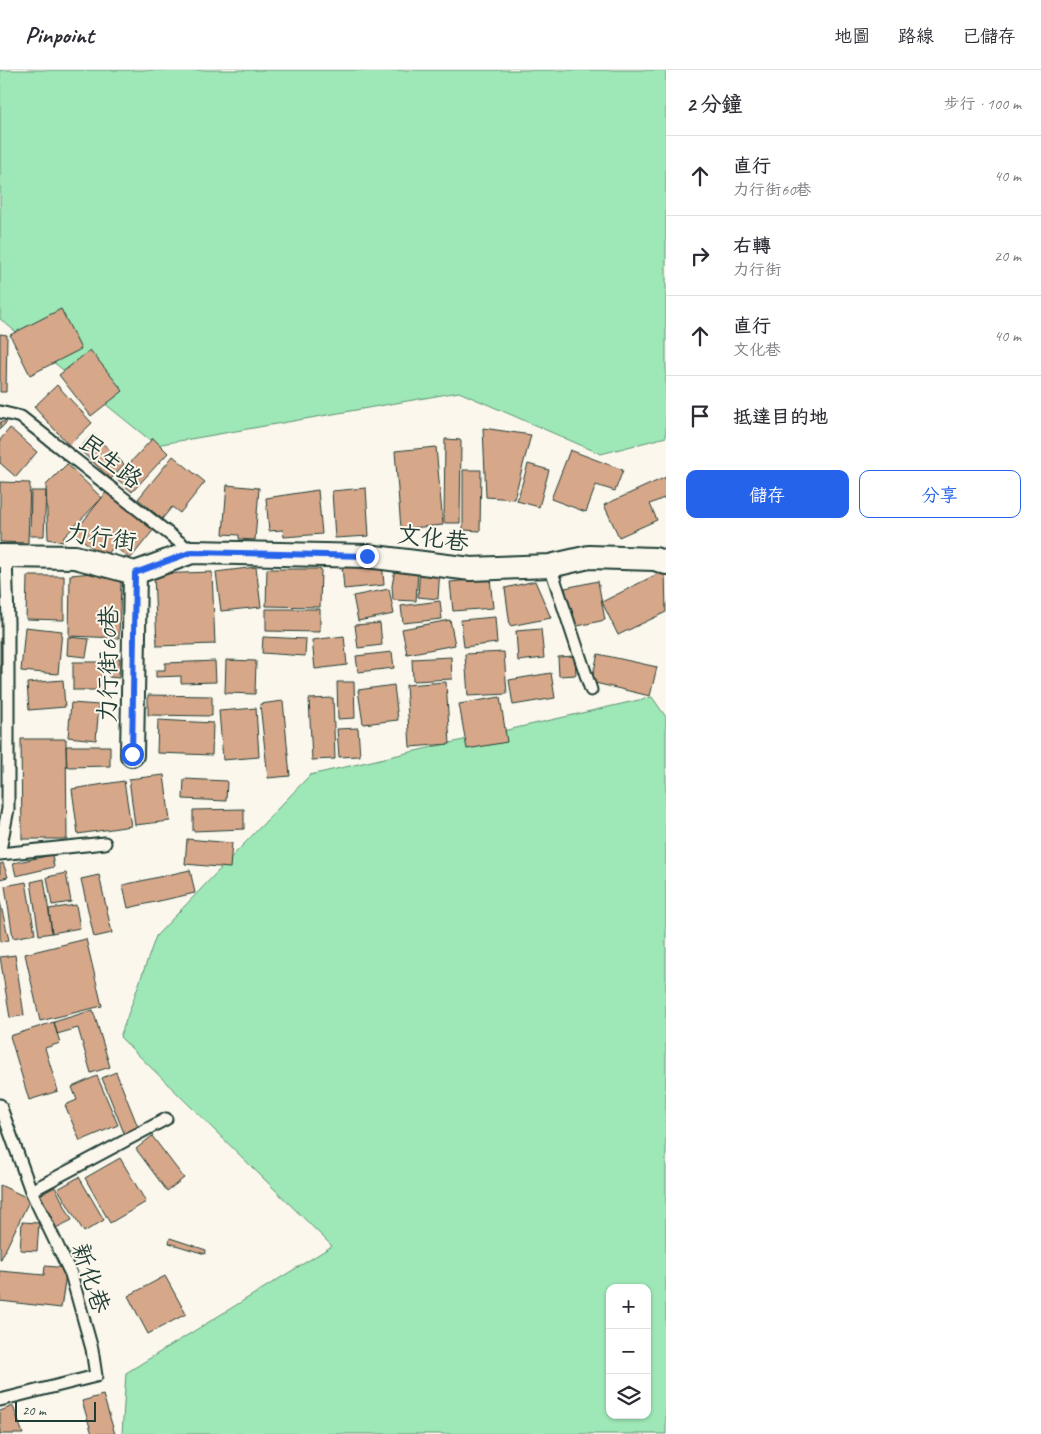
<!DOCTYPE html>
<html lang="zh-TW">
<meta charset="utf-8">
<style>
:root{--surface:#fff;--page:#f7f7f7;--text:#2b2b33;--muted:#7c7c81;--line:#e1e1e2;--accent:#2563eb}
body{margin:0;font-family:Caveat,"LXGW WenKai TC",sans-serif;background:var(--page);color:var(--text)}
.controls{position:absolute;right:15px;bottom:15px;display:grid;overflow:hidden;border-radius:10px;box-shadow:0 1px 4px #0004}
.controls button{width:45px;height:45px;display:grid;place-items:center;padding:0;border:0;border-bottom:1px solid var(--line);background:var(--surface);color:var(--text);font:25px sans-serif}
.scale{position:absolute;left:15px;bottom:12px;width:81px;box-sizing:border-box;padding-left:5px;border:2px solid #1f3d34;border-top:0;font-size:14px;line-height:18px;white-space:nowrap;color:#1f3d34;-webkit-text-stroke:4px #fbf7ec;paint-order:stroke}
.stop{position:absolute;width:15px;height:15px;margin:-11px;border:4px solid #2563eb;border-radius:50%;background:#fff}
.stop.end{background:#2563eb;border-color:#fff;box-shadow:0 1px 5px #0008}
.list{margin:0;padding:0;list-style:none}
h2{display:flex;justify-content:space-between;align-items:center;height:65px;margin:0;padding:0 20px;font-size:21px}
h2 small{font-size:16px;font-weight:400;color:var(--muted)}
.list li{display:grid;grid-template-columns:32px 1fr auto;gap:15px;align-items:center;box-sizing:border-box;height:80px;padding:0 20px;border-top:1px solid var(--line)}
.list b{display:block;font-size:19px;white-space:nowrap}
.list p{margin:0;font-size:16px;white-space:nowrap;color:var(--muted)}
.list em{font-size:16px;font-style:normal;color:var(--muted)}
.actions{display:flex;gap:10px;padding:15px 20px}
.actions a{flex:1;padding:11px 0;border:1px solid var(--accent);border-radius:10px;text-align:center;font-size:18px;color:var(--accent)}
.actions .main{background:var(--accent);color:#fff}
.icon{flex:none;width:28px;height:28px;fill:none;stroke:currentColor;stroke-width:2;stroke-linecap:round;stroke-linejoin:round}
.map{position:relative;flex:none;width:666px;height:1364px;overflow:hidden}
header{display:flex;align-items:center;gap:30px;box-sizing:border-box;height:70px;padding:0 25px;background:var(--surface);border-bottom:1px solid var(--line)}
header strong{font-size:24px}
nav{display:flex;gap:28px;margin-inline-start:auto;font-size:18px}
main{display:flex}
aside{flex:1;background:var(--surface)}
.map>svg:first-child{display:block}
.green{fill:#9ee7b6;stroke:#5e9275;fill-rule:evenodd}
.building{fill:#d7a78a;stroke:#1f3d34}
.lines{fill:none;stroke-linecap:round;stroke-linejoin:round}
.lane-casing{stroke:#1f3d34;stroke-width:15}
.street-casing{stroke:#1f3d34;stroke-width:26}
.lane{stroke:#fbf7ec;stroke-width:11}
.street{stroke:#fbf7ec;stroke-width:22}
.route{stroke:#2563eb;stroke-width:6}
.labels{text-anchor:middle;stroke-width:4;stroke-linejoin:round;paint-order:stroke}
.street-label{font-size:24px;fill:#1f3d34;stroke:#fbf7ec}
</style>
<header>
<strong>Pinpoint</strong>
<nav><a>地圖</a><a>路線</a><a>已儲存</a></nav>
</header>
<main>
<div class="map">
<svg width="666" height="1364" viewBox="0 0 666 1364">
<rect width="100%" height="100%" fill="#fbf7ec"/>
<filter id="ink" filterUnits="userSpaceOnUse"><feTurbulence type="fractalNoise" baseFrequency=".02" numOctaves="2"/><feDisplacementMap in="SourceGraphic" scale="10" xChannelSelector="R" yChannelSelector="G"/><feConvolveMatrix kernelMatrix="1 2 1 2 8 2 1 2 1" color-interpolation-filters="sRGB"/></filter>
<g filter="url(#ink)">
<!-- green -->
<path class="green" d="M0 0H666V367L601 384 459 322 156 375 0 249Z
M652 627 666 647V1364H122L126 1303 332 1176 120 967 156 866 310 705ZM610 1218H647V1345H610Z"/>
<!-- building -->
<path class="building" d="M61 239 81 279 30 305 10 265Z
M0 264 7 265 6 322H0Z
M90 280 123 321 91 346 59 305Z
M57 315 92 353 69 375 34 337Z
M0 352H7L0 359Z
M10 358 37 382 16 407 0 393V370Z
M483 358 531 365 514 429 486 427Z
M93 364 124 394 111 409 79 379Z
M153 368 168 383 132 422 116 408Z
M445 369 461 370 460 453H444Z
M436 377 443 455 401 459 395 381Z
M570 380 623 400 615 421 596 415 586 442 551 429Z
M173 386 205 412 180 443 172 437 162 449 138 429Z
M67 394 102 428 64 467 63 472 48 469 46 415Z
M528 394 549 400 539 437 517 431Z
M463 400H481L480 461 463 460Z
M666 407V427L650 434 657 450 619 467 604 435Z
M0 412 30 413 28 473 0 472Z
M227 415 259 418 255 470 239 469V465L223 464Z
M366 418 369 466 335 468 332 421Z
M108 420 155 458 130 489 114 476 105 488 74 463Z
M318 420 322 464 284 467 283 460 269 461 266 428Z
M31 421H46L44 466H30Z
M382 491 384 515 344 519 342 495Z
M256 497 261 537 221 541 216 502Z
M420 497 440 498 438 529 418 527Z
M267 499H321L320 537 266 536Z
M395 499 418 501 416 531 393 530 392 516Z
M665 500 666 542 618 565 602 532Z
M104 502 121 513 119 568 69 566 70 505Z
M212 502 215 574 157 576 154 504Z
M27 506H64V550L26 549Z
M490 508 493 538 453 541 450 512Z
M535 511 551 548 510 556 505 518Z
M598 511 605 550 573 557 565 518Z
M389 519 394 544 358 551 353 526Z
M440 531 442 549 403 553 401 536Z
M266 539H320V562L266 561Z
M495 547 497 573 464 577 461 550Z
M450 550 455 575 407 584 402 559Z
M380 553 382 575 358 578 355 555Z
M25 557 62 561 58 604 21 601Z
M541 559 544 588 518 591 516 561Z
M344 566 347 595 315 599 312 570Z
M68 567 89 569 86 587 67 585Z
M263 567 306 569 305 586 262 583Z
M0 568H4L5 603H0Z
M392 582 394 598 358 602 356 586Z
M504 582 507 624 468 626 465 584Z
M598 584 657 597 650 626 591 612Z
M575 586 576 605 559 606 558 587Z
M451 587 452 609 413 611 412 589Z
M110 588H120L119 608 109 607Z
M226 590 256 591 255 624 225 623Z
M215 591 216 612 181 613V606L156 607V600H165V593Z
M73 592H102V620H73Z
M551 603 555 628 513 635 509 610Z
M63 610 65 637 29 640 27 613Z
M337 612H354L355 648 338 649Z
M446 612 450 674 410 677 406 615Z
M394 615 398 650 363 654 358 620Z
M148 625 212 626V646L148 645Z
M500 627 507 672 467 679 459 634Z
M333 628 335 689 312 690 309 629Z
M283 631 290 706 268 708 260 634Z
M71 633 99 635 96 670 68 667Z
M256 638 259 687 223 690 219 641Z
M158 650 213 653 212 685 157 683Z
M358 658 360 686 339 687 337 659Z
M21 669H66L67 769H22Z
M66 676H110V696L67 697Z
M164 705 170 751 135 755 129 709Z
M184 709 227 711 226 731 183 729Z
M124 711 131 756 78 764 72 719Z
M244 739V759L193 761V740Z
M187 769 232 773 230 798 185 794Z
M52 785 54 797 16 806 13 793Z
M3 793 8 807 0 809V794Z
M190 800 195 823 128 838 123 815Z
M66 803 71 832 52 835 47 807Z
M99 805 112 863 94 867 81 809Z
M44 809 52 863 39 865 31 812Z
M26 812 35 864 13 868 5 816Z
M0 832 9 870 0 872Z
M76 835 80 858 52 863 49 839Z
M86 869 102 936 40 951 25 884Z
M15 885 24 945 10 948 0 887Z
M93 940 110 997 91 1003 78 958 57 964 54 952Z
M54 952 60 973 45 978 58 1021 29 1030 10 966Z
M116 1002 138 1057 124 1063 102 1008Z
M97 1006 118 1055 80 1071 65 1035 77 1030 72 1017Z
M152 1066 184 1108 167 1121 136 1079Z
M120 1088 146 1132 110 1153 85 1108Z
M79 1107 104 1150 84 1162 58 1119Z
M0 1115 30 1129 1 1189H0Z
M55 1117 72 1150 52 1160 36 1127Z
M22 1152 39 1153 37 1181 20 1180Z
M170 1168 206 1180 205 1184 169 1173Z
M45 1196 67 1198 61 1238 0 1231V1201L44 1205Z
M165 1206 186 1244 148 1264 128 1226Z
M103 1325 115 1364H92L82 1331Z
M13 1336 23 1364H0V1341Z"/>
<g class="lines">
<defs>
<path id="lane" d="M0 342 21 347 192 482
M550 496 591 620
M1 775 8 739V552L6 486
M0 784 105 773
M0 1035 31 1121 71 1204 92 1279 96 1306 0 1330
M31 1121 166 1049"/>
<path id="street" d="M0 486 75 487 135 503 192 482 367 486 471 499 550 496 589 487 655 489 666 493
M132 685 135 503"/>
</defs>
<!-- lane casing -->
<use href="#lane" class="lane-casing"/>
<!-- street casing -->
<use href="#street" class="street-casing"/>
<!-- lane -->
<use href="#lane" class="lane"/>
<!-- street -->
<use href="#street" class="street"/>
</g>
</g>
<g class="lines" filter="url(#ink)">
<!-- route -->
<path class="route" d="M132 684 135 503 192 482 367 486"/>
</g>
<g class="labels">
<!-- street labels -->
<g class="street-label">
<text transform="translate(111 391) rotate(38)" y="8">民生路</text>
<text transform="translate(101 467) rotate(8)" y="8">力行街</text>
<text transform="translate(433 468) rotate(7)" y="8">文化巷</text>
<text transform="translate(108 594) rotate(-89)" y="8">力行街60巷</text>
<text transform="translate(91 1208) rotate(71)" y="8">新化巷</text>
</g>
</g>
</svg>
<div class="controls">
<button>+</button>
<button>−</button>
<button><svg class="icon" aria-label="layers" viewBox="0 0 24 24"><path d="M12 4l9 5-9 5-9-5zM3 14l9 5 9-5"/></svg></button>
</div>
<div class="scale">20 m</div>
<div class="stop" style="left:132px;top:684px"></div>
<div class="stop end" style="left:367px;top:486px"></div>
</div>
<aside>
<h2>2 分鐘<small>步行 · 100 m</small></h2>
<ul class="list">
<li><svg class="icon" aria-label="ahead" viewBox="0 0 24 24"><path d="M12 20V5M6 11l6-6 6 6"/></svg><div><b>直行</b><p>力行街60巷</p></div><em>40 m</em></li>
<li><svg class="icon" aria-label="right" viewBox="0 0 24 24"><path d="M7 20v-9h11M14 6l5 5-5 5"/></svg><div><b>右轉</b><p>力行街</p></div><em>20 m</em></li>
<li><svg class="icon" aria-label="ahead" viewBox="0 0 24 24"><path d="M12 20V5M6 11l6-6 6 6"/></svg><div><b>直行</b><p>文化巷</p></div><em>40 m</em></li>
<li><svg class="icon" aria-label="arrive" viewBox="0 0 24 24"><path d="M6 21V4h12l-3 4 3 4H6"/></svg><div><b>抵達目的地</b></div></li>
</ul>
<div class="actions"><a class="main">儲存</a><a>分享</a></div>
</aside>
</main>
